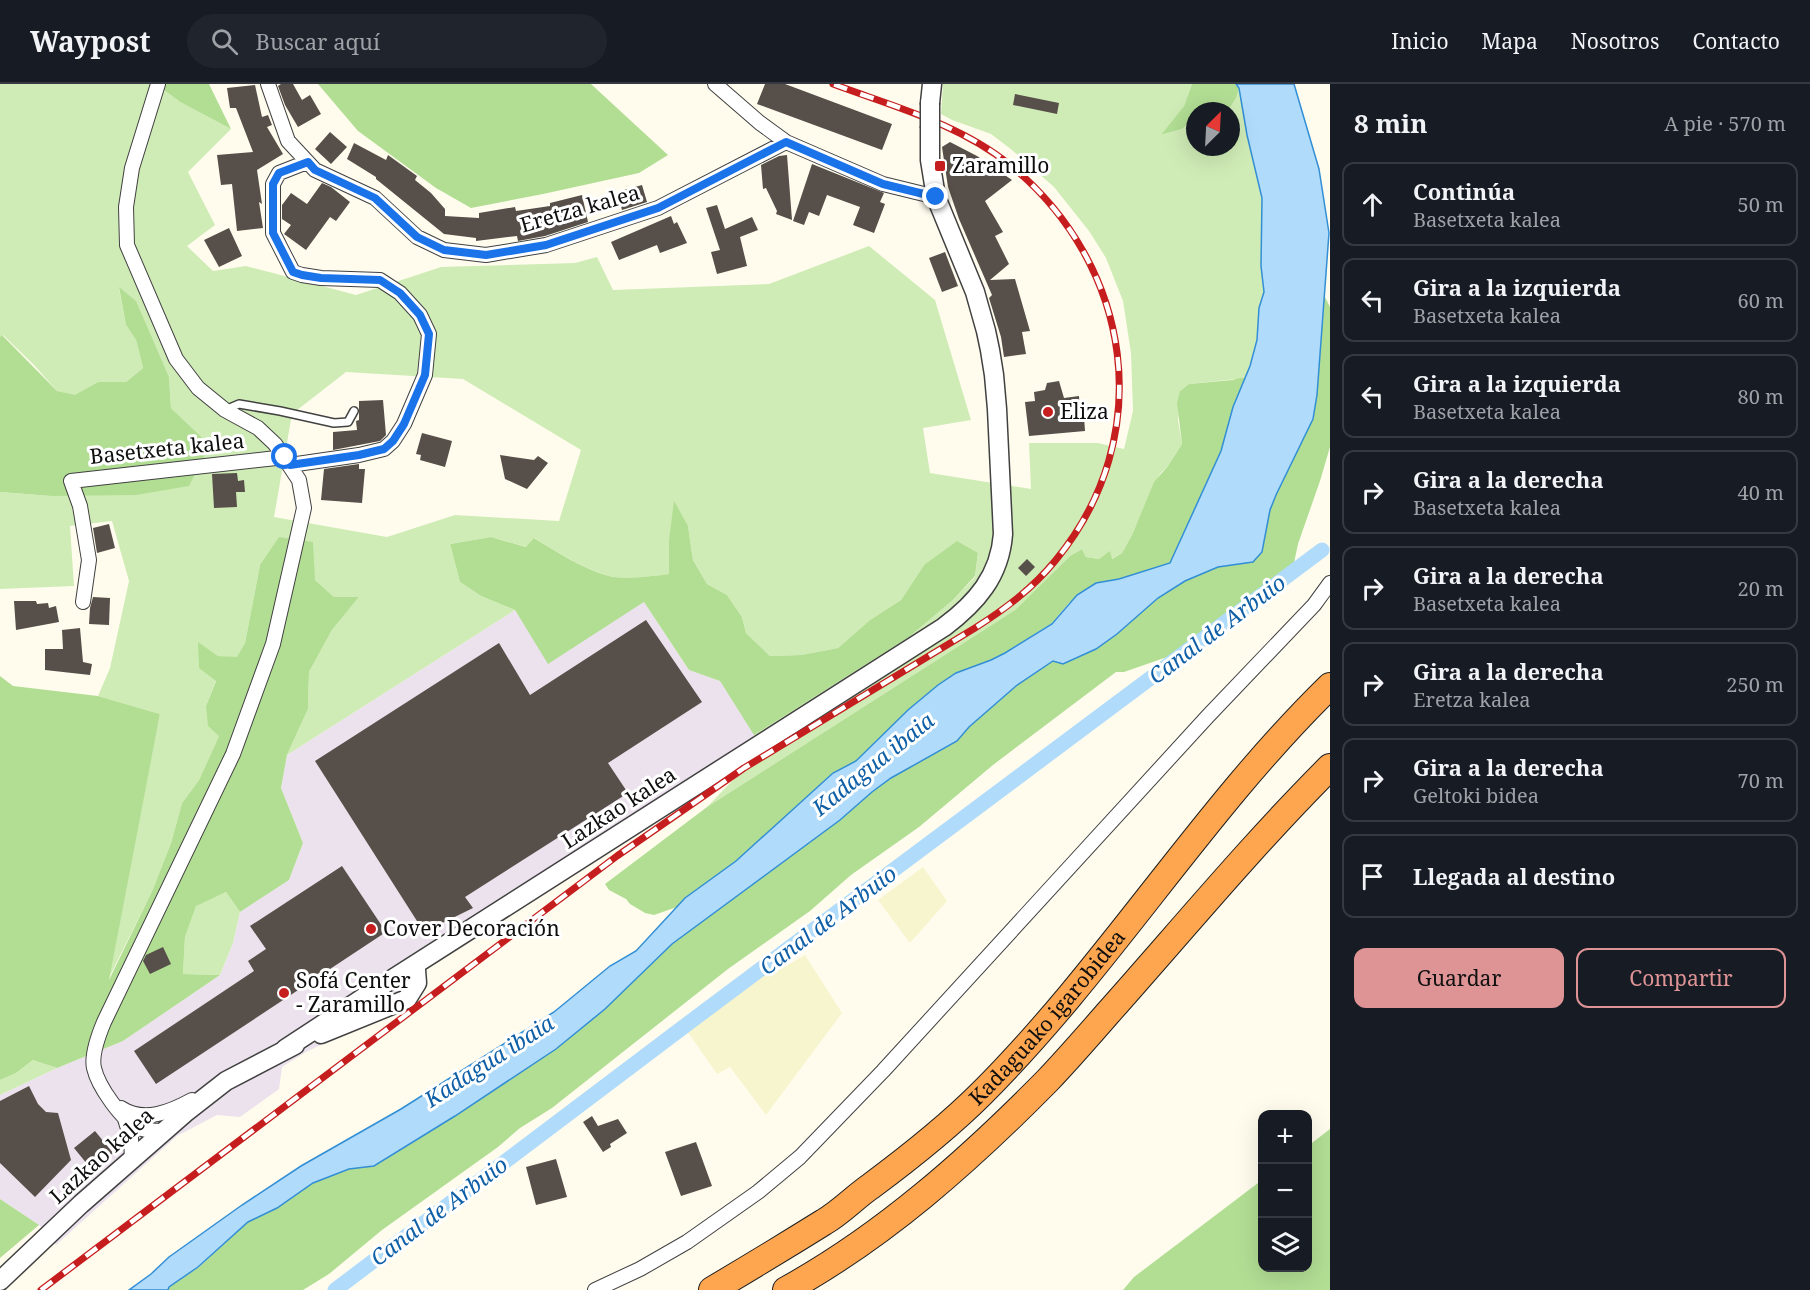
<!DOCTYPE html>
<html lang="es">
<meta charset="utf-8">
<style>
:root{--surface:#171b24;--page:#20242c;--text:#f1f3f6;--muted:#9ea1a6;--line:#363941;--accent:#de9395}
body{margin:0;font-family:"Noto Serif",serif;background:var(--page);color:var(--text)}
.controls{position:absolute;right:18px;bottom:18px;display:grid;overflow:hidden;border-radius:12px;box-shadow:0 6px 24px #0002}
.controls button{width:54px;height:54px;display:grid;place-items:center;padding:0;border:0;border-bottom:2px solid var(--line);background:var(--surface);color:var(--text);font:30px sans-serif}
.compass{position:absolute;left:1186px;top:18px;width:54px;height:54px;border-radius:50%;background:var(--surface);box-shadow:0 6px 24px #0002;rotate:24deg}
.stop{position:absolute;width:18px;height:18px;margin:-14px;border:4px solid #1a73e8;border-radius:50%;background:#fff}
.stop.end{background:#1a73e8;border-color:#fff;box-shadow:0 2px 6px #0008}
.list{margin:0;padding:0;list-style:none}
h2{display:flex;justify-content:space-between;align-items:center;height:78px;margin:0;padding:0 24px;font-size:26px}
h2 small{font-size:20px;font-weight:400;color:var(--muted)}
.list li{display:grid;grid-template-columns:39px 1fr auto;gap:18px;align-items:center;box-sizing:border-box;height:84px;margin:0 12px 12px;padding:0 12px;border:2px solid var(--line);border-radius:12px}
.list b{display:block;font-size:22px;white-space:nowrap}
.list p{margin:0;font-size:20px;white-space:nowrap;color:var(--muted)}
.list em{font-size:20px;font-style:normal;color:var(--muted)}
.actions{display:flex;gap:12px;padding:18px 24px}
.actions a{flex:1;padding:14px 0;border:2px solid var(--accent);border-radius:12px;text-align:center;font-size:21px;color:var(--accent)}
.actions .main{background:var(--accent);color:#111}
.icon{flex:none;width:33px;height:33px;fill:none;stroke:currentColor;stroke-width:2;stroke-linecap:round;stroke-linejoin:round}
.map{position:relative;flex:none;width:1330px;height:1206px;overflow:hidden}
header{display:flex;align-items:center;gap:36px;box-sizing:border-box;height:84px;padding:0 30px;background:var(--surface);border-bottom:2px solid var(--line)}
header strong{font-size:28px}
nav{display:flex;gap:33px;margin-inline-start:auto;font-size:21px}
.search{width:420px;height:54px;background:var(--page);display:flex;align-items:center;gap:15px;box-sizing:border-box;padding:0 21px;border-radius:33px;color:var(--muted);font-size:22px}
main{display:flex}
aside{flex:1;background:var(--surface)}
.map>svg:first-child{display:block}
.industrial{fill:#ece2ed}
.farmland{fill:#f7f5cd}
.green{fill:#d0ecb6;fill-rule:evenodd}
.forest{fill:#b2de94}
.water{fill:#b0dbfa;stroke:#328ed5;stroke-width:1.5}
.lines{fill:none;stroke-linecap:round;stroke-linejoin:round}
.canal{stroke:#b0dbfa;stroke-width:15}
.building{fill:#574f49}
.service-casing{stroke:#414141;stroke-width:10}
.minor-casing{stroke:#414141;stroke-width:16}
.tertiary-casing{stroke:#414141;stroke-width:21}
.motorway-casing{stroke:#1f1f1f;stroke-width:28}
.service{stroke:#fff;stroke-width:7}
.minor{stroke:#fff;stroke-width:14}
.tertiary{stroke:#fff;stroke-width:18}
.motorway{stroke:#fda54f;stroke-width:26}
.rail-casing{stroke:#c61d1e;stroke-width:7}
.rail{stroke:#fff;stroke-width:4.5;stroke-dasharray:14;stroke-linecap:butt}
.tertiary-bridge-casing{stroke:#414141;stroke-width:21;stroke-linecap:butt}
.tertiary-bridge{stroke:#fff;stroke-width:18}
.route{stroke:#1a73e8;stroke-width:8}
.poi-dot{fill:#c61d1e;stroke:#fff;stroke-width:2}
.labels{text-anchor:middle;stroke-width:6;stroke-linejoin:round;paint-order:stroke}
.poi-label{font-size:21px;fill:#0e0e0e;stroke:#fff;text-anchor:start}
.street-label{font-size:21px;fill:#0e0e0e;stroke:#fff}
.water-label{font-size:22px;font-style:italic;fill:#0f5fa7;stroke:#fff}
</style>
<header>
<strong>Waypost</strong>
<div class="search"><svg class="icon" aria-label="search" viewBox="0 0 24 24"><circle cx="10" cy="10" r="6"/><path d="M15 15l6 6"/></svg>Buscar aquí</div>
<nav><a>Inicio</a><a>Mapa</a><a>Nosotros</a><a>Contacto</a></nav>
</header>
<main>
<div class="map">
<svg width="1330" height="1206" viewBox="0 0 1330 1206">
<rect width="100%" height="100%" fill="#fffcee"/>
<!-- industrial -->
<path class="industrial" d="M644 518 689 586 720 597 763 664 420 888 405 920 306 968 282 983 279 1005 240 1033 217 1031 177 1052 56 1161 39 1141 0 1115V1011L57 984 123 957 220 891 233 859 240 828 289 796 303 759 281 704 287 671 515 526 549 579Z"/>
<!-- farmland -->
<path class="farmland" d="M923 783 947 817 910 859 878 816Z
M805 871 842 929 766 1031 730 983 717 990 687 947 767 885 771 891Z"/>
<!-- green -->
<path class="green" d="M0 0H156L180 18 231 45 188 88 215 141 187 162 213 187 246 182 356 211 441 183 575 179 597 173 613 206 769 200 869 162 935 216 971 336 923 344 930 389 1031 405 1029 359H1098L1124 365 1133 327 1131 269 1123 217 1106 174 1089 147 1054 103 1012 66 991 50 952 36 941 30 943 0H1192L1184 22 1162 51 1182 45 1195 34V63H1231V27H1228L1236 14 1233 0H1236L1239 4 1247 51 1262 114 1261 182 1264 208 1259 224 1257 256 1246 294 1189 300 1180 307 1178 337 1182 360 1168 382 1160 390 1133 449 1122 469 1111 475 1110 468 1099 475 1086 473 1082 465 1070 472 1015 526 707 723 763 665 754 651 909 553 953 516 975 493 978 469 924 481 901 516 870 536 838 564 801 571 770 572 746 549 742 533 727 511 707 500 693 476 688 442 669 456V490C653 492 625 496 609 492 585 485 556 468 535 454L527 463 491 453 450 460 460 498 481 512 515 526 287 671 308 625 309 588 332 546 359 513H334L315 496 260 481 245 559 237 574 218 572 198 559 216 596 206 622 219 652 199 696 182 719 171 759 153 805 107 898 160 630 98 612 110 584 129 497 112 437 70 442 74 502 0 505V408L51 412 210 361 171 324 169 293 154 261 119 204 126 241 136 256 143 284 126 298H98L75 312 57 307 34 281 3 251 0 253ZM346 288 463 295 581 366 559 437 455 431 387 453 274 433 292 330Z
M226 808 240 828 233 859 220 891 183 890 185 853 196 821Z
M33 976 57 984 0 1011V996L16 989Z"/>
<!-- forest -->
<path class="forest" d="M156 0H209L231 45 180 18Z
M318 0H591L668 71 639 89 543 110 471 124 436 104 358 47Z
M1192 0H1235L1239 4 1236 14 1228 27H1195V34L1182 45 1161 51 1184 22Z
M119 203 136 217 169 293 171 324 210 361 189 402 136 411 51 412 0 408V253L2 251 57 307 75 311 98 298H126L143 284 136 256 126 241Z
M1324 211 1330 223V363L1320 397 1298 460 1294 479 1170 572 1124 588H1116L993 681 919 743 851 791 810 827 728 885 552 1024 520 1044 498 1063 382 1146 329 1190 303 1206H168L169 1203 199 1183 248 1138 277 1124 313 1099 349 1085 375 1082 455 1032 555 965 605 925 672 860 840 736 872 708 891 694 957 657 969 643 1016 602 1041 585 1054 577 1096 565 1117 550 1158 514 1185 497 1218 483 1253 478 1262 468 1270 426 1276 411 1313 335 1317 311Z
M1240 294H1246L1233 323 1221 367 1170 479 1119 495 1096 499 1069 519 1052 539 1005 569 908 626 856 677 833 689 736 777 685 814 677 823 654 831 645 829 630 820 626 815 609 806 605 800 707 723 1015 526 1070 472 1082 465 1086 473 1099 475 1110 467 1112 475 1122 469 1133 449 1154 398 1168 382 1182 360 1177 319 1180 307 1189 300 1232 296Z
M674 417 688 442 693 476 707 500 727 511 742 533 746 549 770 572 801 571 838 564 870 536 901 516 924 481 957 457 978 469 975 492 953 516 909 553 754 651 720 597 689 586 644 518 548 580 515 526 481 512 460 498 450 460 491 453 526 463 534 454C557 468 583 485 609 492 624 496 653 492 669 490V456Z
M279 453 313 458 315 496 334 513H359L332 546 309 588 308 625 287 671 281 704 303 759 289 796 240 828 226 808 196 822 185 853 183 890 220 891 123 957 57 984 33 976 16 989 0 996V592L13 602 98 612 160 630 109 896 153 805 171 759 182 719 199 696 219 652 208 642 206 622 216 597 199 584 198 558 218 572 237 573 245 559 260 481Z
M1330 1045V1206H1123L1134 1193 1262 1096V1184H1308V1062Z
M0 1115 39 1141 0 1174Z"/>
<!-- water -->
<path class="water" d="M1236 0H1294L1319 85 1329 149 1317 311 1313 335 1276 411 1270 426 1262 468 1253 478 1218 483 1185 497 1158 514 1117 550 1096 565 1063 580 1053 577 1016 602 969 643 957 657 891 694 872 708 840 736 672 860 605 925 556 965 455 1032 374 1082 349 1085 313 1099 277 1124 248 1138 198 1183 169 1203 168 1206H129L151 1190 169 1173 242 1121 301 1082 401 1025 554 928 610 882 636 867 685 814 736 777 833 689 856 677 908 626 938 601 956 589 991 576 1005 569 1052 540 1077 511 1096 499 1119 495 1170 479 1221 367 1233 323 1250 282 1257 256 1259 224 1264 208 1261 182 1262 114 1247 51 1239 4Z"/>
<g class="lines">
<!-- canal -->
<path class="canal" d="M335 1206 690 938 1322 466"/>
</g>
<!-- building -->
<path class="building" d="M281 0H293L302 16 310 11 321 30 298 43 285 21 278 2Z
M765 0H785L892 40 882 66 757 20Z
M255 1 262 33 268 31 272 41 267 43 283 70 257 86 262 120 259 118 263 144 237 147 232 100 221 101 217 71 253 68 236 24H230L227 4Z
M1015 10 1059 19 1057 30 1013 21Z
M330 48 347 63 331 80 315 65Z
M950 58 977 72 1012 96 985 117 1003 148 995 152 1009 180 990 196 1015 195 1030 247 1022 248 1026 270 1004 273 1001 253 989 214 992 211 959 135 948 103 942 63Z
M354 59 386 76 388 71 417 92 415 96 431 109 445 125V132L479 134V129L515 123 516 127 550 122V119L582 111 588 138 545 152 518 157 517 152 476 157V154L444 150 376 95V93L347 75Z
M787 71 792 136 776 130 777 127 766 104 763 105 761 81 779 72Z
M812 80 884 109 880 118 885 120 874 149 853 141 860 123 827 111 819 132 809 128 804 141 793 137Z
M322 99 331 103 350 118 336 137 330 133 306 166 284 150 291 141 282 135V121L291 109 307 120Z
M642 101 647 118 622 126 617 108Z
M717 121 725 145 752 133 758 146 740 153 747 182 717 190 711 168 720 166 706 124Z
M671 132 674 140 677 138 687 159 660 169 657 161 619 176 611 158Z
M229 144 242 172 219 183 204 156Z
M945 168 958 202 942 208 929 174Z
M1059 297 1064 314 1079 312 1080 331 1084 332 1085 347 1029 352 1025 318 1035 317 1034 308 1045 306 1047 299Z
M383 316 386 351 380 357 333 366V348L357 346 356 337 359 336V317Z
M422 349 452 357 445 383 420 376 421 371 416 370Z
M500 371 534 376 538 372 548 379 527 405 505 395Z
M359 380V385H365L362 419 321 416 324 385Z
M237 389 238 397 244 396 245 408H236L237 423 214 424 212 390Z
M109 440 115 464 97 469 93 444Z
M1027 475 1035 483 1026 492 1018 484Z
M93 513 110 514 109 541 89 540 90 524Z
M14 517H36L37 520 48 519 49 524 56 522 59 538 16 546Z
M646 536 702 618 608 679 628 709 465 813 473 824 424 848 315 677 499 559 530 611Z
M80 544 83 578 92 580 90 591 45 586V565H63L62 546Z
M342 782 386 848 156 1000 134 967 254 887 248 877 266 865 250 842Z
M163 863 171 880 150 890 143 877 146 871Z
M29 1002 38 1020 46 1028 58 1029 71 1076 35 1113 0 1079V1017Z
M592 1032 598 1042 618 1035 627 1049 610 1060 611 1063 603 1068 583 1038Z
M95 1047 113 1069 92 1086 74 1064Z
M696 1058 712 1102 681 1112 665 1068Z
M556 1075 567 1113 536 1121 526 1083Z"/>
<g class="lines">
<defs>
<path id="service" d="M225 326 239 320 280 327 334 339 348 338 354 327"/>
<path id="minor" d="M158 0 132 84 126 123 127 161 176 275 198 304 225 326 258 344 275 360 299 396 304 424 273 560 233 670 104 938C99 950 91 971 94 984 98 1002 122 1037 139 1044 146 1047 155 1047 163 1047
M268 0 288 57 315 86 375 114 417 153 444 166 486 171 546 161 658 124 786 58
M715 0 760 39 786 58 883 100 936 113
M290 381 359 371 384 365 393 357 404 340 425 291 429 250 420 231 400 209 380 196 321 194 302 191 293 188 273 149V100L279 89 307 78
M83 518 89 476 80 422 71 397 285 373
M121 1024C144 1039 170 1028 192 1016
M125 1035 131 1054 132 1075
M595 1206 640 1185 687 1158 758 1108 800 1073 883 987 1208 632 1314 521 1330 499"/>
<path id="tertiary" d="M930 19 932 0
M321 950 407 915 417 899 416 886 414 881
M285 965 372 908 944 543C976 519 1000 492 1003 450L997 325 994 291 990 266 986 247 975 208 936 113 930 76V44
M0 1197 81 1120 185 1029 226 997 295 961"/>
<g id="motorway">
<path id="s1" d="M712 1206C749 1184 787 1161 824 1138 841 1128 855 1113 871 1102 910 1073 948 1043 982 1009 1109 882 1202 727 1330 602"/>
<path d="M786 1206C884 1152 969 1076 1047 997 1068 975 1088 952 1108 929 1181 847 1252 761 1330 683"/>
</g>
</defs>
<!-- service casing -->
<use href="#service" class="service-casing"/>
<!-- minor casing -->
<use href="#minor" class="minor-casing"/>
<!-- tertiary casing -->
<use href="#tertiary" class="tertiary-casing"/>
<!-- motorway casing -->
<use href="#motorway" class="motorway-casing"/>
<!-- service -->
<use href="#service" class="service"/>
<!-- minor -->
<use href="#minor" class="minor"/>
<!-- tertiary -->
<use href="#tertiary" class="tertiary"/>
<!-- motorway -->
<use href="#motorway" class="motorway"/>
<defs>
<path id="rail" d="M41 1206 617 772 744 684 975 544C1005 525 1032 505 1055 477 1158 353 1133 181 1010 81 960 40 892 22 833 0"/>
</defs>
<!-- rail casing -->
<use href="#rail" class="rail-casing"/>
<!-- rail -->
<use href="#rail" class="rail"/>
<defs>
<path id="tertiary-bridge" d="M930 44V19"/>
</defs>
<!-- tertiary-bridge casing -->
<use href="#tertiary-bridge" class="tertiary-bridge-casing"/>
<!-- tertiary-bridge -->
<use href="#tertiary-bridge" class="tertiary-bridge"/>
</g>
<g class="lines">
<!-- route -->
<path class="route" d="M285 373 290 381 359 371 384 365 393 357 404 340 425 291 429 250 420 231 400 209 380 196 321 194 302 191 293 188 273 149V100L279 89 308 78 315 86 375 114 417 153 444 166 486 171 546 161 658 124 786 58 883 100 936 113"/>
</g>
<!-- markers -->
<g class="poi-dot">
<rect x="934" y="76" width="12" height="12" rx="3"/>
<circle cx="1048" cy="328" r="6"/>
<circle cx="371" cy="845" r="6"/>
<circle cx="284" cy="909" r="6"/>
</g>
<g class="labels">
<!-- poi labels -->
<g class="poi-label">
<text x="952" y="89">Zaramillo</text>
<text x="1060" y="335">Eliza</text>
<text x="383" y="852">Cover Decoración</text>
<text x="296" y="904">Sofá Center<tspan x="296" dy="24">- Zaramillo</tspan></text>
</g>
<!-- street labels -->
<g class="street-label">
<text transform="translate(580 125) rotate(-16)" y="7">Eretza kalea</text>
<text transform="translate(167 365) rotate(-6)" y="7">Basetxeta kalea</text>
<text transform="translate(619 724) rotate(-33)" y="7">Lazkao kalea</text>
<text dy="7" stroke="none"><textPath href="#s1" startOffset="435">Kadaguako igarobidea</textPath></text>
<text transform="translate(102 1072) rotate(-42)" y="7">Lazkao kalea</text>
</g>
<!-- water labels -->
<g class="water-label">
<text transform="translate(1217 545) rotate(-37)" y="8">Canal de Arbuio</text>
<text transform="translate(873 680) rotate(-39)" y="8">Kadagua ibaia</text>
<text transform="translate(828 836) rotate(-37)" y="8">Canal de Arbuio</text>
<text transform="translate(489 977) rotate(-33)" y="8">Kadagua ibaia</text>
<text transform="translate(439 1127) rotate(-37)" y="8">Canal de Arbuio</text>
</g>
</g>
</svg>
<div class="controls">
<button>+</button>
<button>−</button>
<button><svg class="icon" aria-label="layers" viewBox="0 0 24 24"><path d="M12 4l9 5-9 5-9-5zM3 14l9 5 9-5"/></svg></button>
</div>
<svg class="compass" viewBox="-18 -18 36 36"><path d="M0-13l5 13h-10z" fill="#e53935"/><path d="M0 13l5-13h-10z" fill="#9ea1a6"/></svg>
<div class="stop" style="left:285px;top:373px"></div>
<div class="stop end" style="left:936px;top:113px"></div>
</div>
<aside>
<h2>8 min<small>A pie · 570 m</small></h2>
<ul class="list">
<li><svg class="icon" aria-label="ahead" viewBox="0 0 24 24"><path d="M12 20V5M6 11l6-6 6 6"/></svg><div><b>Continúa</b><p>Basetxeta kalea</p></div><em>50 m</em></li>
<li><svg class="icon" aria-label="left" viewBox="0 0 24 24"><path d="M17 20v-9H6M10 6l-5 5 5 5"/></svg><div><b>Gira a la izquierda</b><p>Basetxeta kalea</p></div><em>60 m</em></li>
<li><svg class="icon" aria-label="left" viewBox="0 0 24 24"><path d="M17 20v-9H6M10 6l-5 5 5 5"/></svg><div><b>Gira a la izquierda</b><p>Basetxeta kalea</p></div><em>80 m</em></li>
<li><svg class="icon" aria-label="right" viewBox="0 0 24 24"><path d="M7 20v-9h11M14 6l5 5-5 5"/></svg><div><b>Gira a la derecha</b><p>Basetxeta kalea</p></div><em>40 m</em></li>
<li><svg class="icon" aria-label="right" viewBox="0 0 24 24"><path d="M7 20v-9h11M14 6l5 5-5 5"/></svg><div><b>Gira a la derecha</b><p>Basetxeta kalea</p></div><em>20 m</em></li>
<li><svg class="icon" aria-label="right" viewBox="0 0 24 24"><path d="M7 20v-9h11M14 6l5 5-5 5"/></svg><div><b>Gira a la derecha</b><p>Eretza kalea</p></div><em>250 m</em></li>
<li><svg class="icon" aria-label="right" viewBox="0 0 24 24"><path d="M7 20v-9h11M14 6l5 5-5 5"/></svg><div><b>Gira a la derecha</b><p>Geltoki bidea</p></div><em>70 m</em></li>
<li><svg class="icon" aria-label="arrive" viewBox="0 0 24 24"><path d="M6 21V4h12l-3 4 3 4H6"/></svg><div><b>Llegada al destino</b></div></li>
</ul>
<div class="actions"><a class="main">Guardar</a><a>Compartir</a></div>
</aside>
</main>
